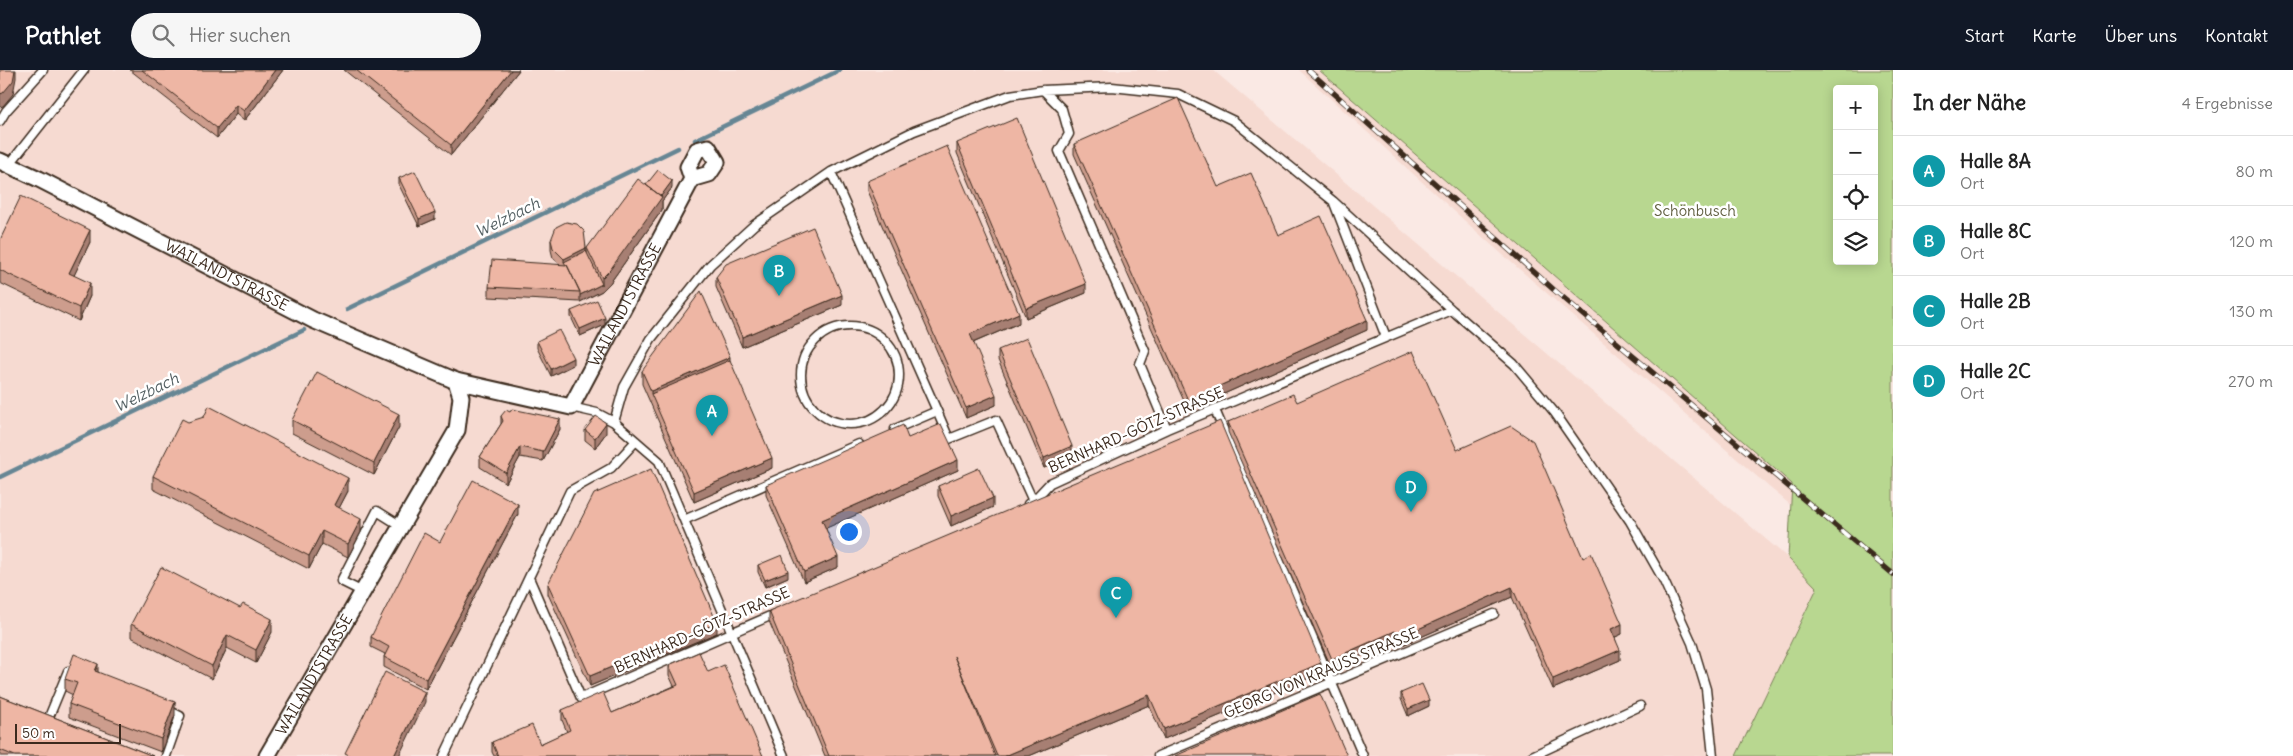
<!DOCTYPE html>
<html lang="de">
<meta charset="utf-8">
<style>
:root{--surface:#fff;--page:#f6f6f6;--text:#222;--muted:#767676;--line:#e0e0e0;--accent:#111827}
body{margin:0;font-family:Delius,sans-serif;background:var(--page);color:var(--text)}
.controls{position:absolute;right:15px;top:15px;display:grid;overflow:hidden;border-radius:5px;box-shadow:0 2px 12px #0003}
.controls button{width:45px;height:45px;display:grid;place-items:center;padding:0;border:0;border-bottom:1px solid var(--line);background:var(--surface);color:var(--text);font:25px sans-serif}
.scale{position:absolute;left:15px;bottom:12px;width:106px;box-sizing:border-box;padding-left:5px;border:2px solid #3b2a1e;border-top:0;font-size:14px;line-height:18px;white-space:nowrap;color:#3b2a1e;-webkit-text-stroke:4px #fff;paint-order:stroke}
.you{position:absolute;left:848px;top:461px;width:18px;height:18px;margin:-12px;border:4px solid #fff;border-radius:50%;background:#1a73e8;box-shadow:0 0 0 8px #1a73e833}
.badge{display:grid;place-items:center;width:32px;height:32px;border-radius:50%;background:var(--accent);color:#fff;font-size:16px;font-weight:700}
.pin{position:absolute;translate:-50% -41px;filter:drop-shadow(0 1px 2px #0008)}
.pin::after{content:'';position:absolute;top:26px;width:18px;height:15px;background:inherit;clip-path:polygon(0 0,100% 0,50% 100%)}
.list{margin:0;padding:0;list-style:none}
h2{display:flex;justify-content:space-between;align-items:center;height:65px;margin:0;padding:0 20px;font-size:21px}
h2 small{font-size:16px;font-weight:400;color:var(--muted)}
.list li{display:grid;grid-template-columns:32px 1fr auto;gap:15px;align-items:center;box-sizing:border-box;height:70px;padding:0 20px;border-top:1px solid var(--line)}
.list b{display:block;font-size:19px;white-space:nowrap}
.list p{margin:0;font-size:16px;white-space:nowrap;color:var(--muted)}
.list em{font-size:16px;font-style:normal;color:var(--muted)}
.icon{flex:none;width:28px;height:28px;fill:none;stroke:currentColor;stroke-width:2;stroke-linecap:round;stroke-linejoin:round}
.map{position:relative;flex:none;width:1893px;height:686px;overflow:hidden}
header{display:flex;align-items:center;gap:30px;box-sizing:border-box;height:70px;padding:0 25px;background:var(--accent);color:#fff}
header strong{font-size:24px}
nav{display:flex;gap:28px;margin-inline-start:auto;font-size:18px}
.search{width:350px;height:45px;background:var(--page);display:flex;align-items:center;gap:12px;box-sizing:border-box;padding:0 18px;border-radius:28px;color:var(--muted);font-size:19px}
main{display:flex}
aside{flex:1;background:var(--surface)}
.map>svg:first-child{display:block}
.built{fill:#f6dad1}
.green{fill:#b8d790;stroke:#7a8057;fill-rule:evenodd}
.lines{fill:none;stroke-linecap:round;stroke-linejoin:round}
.stream{stroke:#668694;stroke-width:4.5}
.lane-casing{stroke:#3b2a1e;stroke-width:11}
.street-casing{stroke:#3b2a1e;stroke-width:19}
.lane{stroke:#fff;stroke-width:8}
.street{stroke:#fff;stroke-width:15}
.rail-casing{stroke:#3b2a1e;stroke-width:5.5}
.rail{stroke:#fff;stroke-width:4;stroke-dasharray:11;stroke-linecap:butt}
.wall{fill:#cd9d8d;stroke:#3b2a1e}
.shaded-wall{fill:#a77f73;stroke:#3b2a1e}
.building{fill:#eeb6a4;stroke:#3b2a1e}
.labels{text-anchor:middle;stroke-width:5;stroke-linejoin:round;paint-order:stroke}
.park-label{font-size:15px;fill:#605e40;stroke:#fff}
.street-label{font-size:15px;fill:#3b2a1e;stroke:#fff}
.water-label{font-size:16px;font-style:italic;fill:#546063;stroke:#fff}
</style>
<header>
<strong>Pathlet</strong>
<div class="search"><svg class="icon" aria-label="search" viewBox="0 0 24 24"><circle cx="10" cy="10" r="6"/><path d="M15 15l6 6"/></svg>Hier suchen</div>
<nav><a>Start</a><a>Karte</a><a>Über uns</a><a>Kontakt</a></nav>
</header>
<main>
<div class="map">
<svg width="1893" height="686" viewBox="0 0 1893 686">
<rect width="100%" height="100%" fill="#fae9e4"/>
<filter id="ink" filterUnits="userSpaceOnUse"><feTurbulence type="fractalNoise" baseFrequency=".02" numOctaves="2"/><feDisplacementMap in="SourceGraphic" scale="10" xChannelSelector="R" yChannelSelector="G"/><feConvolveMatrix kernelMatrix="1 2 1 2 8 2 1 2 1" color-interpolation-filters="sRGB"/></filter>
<g filter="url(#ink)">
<!-- built -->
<path class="built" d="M0 0H1213L1788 488 1817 517 1736 686H0Z
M1299 0H1319L1792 414 1893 520 1769 417 1487 171Z"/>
<!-- green -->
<path class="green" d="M1319 0H1893V686H1736L1817 518 1788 488 1792 414ZM1837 19H1874V191H1837Z"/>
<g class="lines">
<!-- stream -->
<path class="stream" d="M695 70 840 0
M347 239 678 78
M0 407 304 260"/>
<defs>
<path id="lane" d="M1043 20 1062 39 1069 64 1059 81 1145 281 1140 294 1167 359
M0 51 6 41 43 0
M9 95 84 0
M831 102 937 341
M1334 133 1386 267
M1452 240 1514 294 1555 343 1630 451 1663 509 1692 573 1706 619 1713 686
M801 305a49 49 0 1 1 98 0a49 49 0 1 1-98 0Z
M571 337 597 343 614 352 659 391 784 686
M1215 340 1363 686
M614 352 624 317 651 269 710 195 754 155 831 102 914 61 1010 25 1043 20 1112 17 1178 24 1234 51 1333 131 1452 240 1167 359 1050 413 1033 431 1028 434
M895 359 937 341 949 369 996 350 1033 431
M684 450 859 374
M530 510 581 628 777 543
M363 522 341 511 377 441 401 456
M49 647 68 601
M166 686 180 646 168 640
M444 686 570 421 611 398 636 371
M1158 686 1494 544
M1532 686 1640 636"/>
<g id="street">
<path id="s1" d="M0 91 39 109 313 250 456 311 571 337 692 109 688 97 697 80 708 77 717 92 709 104 692 109"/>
<path id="s2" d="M267 686 457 360 461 327 456 311"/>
</g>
</defs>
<!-- lane casing -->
<use href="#lane" class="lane-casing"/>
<!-- street casing -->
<use href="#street" class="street-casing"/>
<!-- lane -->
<use href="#lane" class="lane"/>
<!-- street -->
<use href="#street" class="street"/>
<defs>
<path id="rail" d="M1308 0 1553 219 1893 504"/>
</defs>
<!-- rail casing -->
<use href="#rail" class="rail-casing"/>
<!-- rail -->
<use href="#rail" class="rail"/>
</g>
<!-- wall -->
<path class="wall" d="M130 0H283L244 51 236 44 217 68Z
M344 0H519L451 85Z
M957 73 1086 223 1026 248 957 83Z
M1074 74 1218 117 1278 165 1367 260 1188 340 1074 84Z
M399 108 435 149 419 156 399 115Z
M867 111 1019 253 973 273 996 335 966 348 867 121Z
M646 115 672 118 662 131V140L610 213 602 221 580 232 489 227V217L560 194 553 188 551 180V170L586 181 587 184V178Z
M0 170 90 172 74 205 90 226 79 251 0 213Z
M716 207 842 235 742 277 716 217Z
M571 241 605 255 580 266 571 247Z
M537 271 573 295 551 306 537 278Z
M998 280 1072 386 1044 398 998 290Z
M642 301 772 398 694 432 642 314Z
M1297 332 1583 488 1622 564 1615 567 1620 590 1553 619 1512 527 1398 577 1395 571 1332 599 1228 362V352Z
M501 346 560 359 543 391 520 387 506 413 480 397V387L501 354Z
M292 350 399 357 374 405 292 363Z
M585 360 606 363 595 378 585 370Z
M908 368 958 400 826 458 838 497 804 512 766 425V415Z
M153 406 348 421 339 438 361 462 348 487 322 474 309 499 153 419Z
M938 416 993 437 951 456 938 426Z
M518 444 426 619 384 597V587L385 584 371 577V567L440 472Z
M758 495 788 507 765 517 758 502Z
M548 514 717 563 590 616 548 524Z
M769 541 1321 603 1164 669 1149 635 1029 686H825L769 551Z
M131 554 272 562 256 593 227 578 212 609 131 567Z
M669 595 708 602 763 686H494L492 682V672L540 674 567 662 562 650V640L612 643 674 616 669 605Z
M98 602 175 645 161 682 69 647V634L73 625 65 621V609Z
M1401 623 1429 636 1408 646 1401 629Z
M0 626 153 686H0Z"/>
<!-- shaded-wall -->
<path class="shaded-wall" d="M15 0H16V8L13 24 3 36 0 37V24Z
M275 0H283L244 51V41Z
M511 0H519L451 85V75Z
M236 35V44L217 68V58Z
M672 111V118L662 131V140L610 213 602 221 580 232V225L602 214V208L658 130Z
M435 142V149L419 156V149Z
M90 160V172L69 216V203Z
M586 178V188L564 192V189Z
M90 213V226L79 251V238Z
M1086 214V223L1026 248V238Z
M842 225V235L742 277V267Z
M1019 243V253L970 274V264Z
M605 248V255L580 266V259Z
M1367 250V260L1188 340V330Z
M730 287V300L651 324V321Z
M573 288V295L551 306V299Z
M996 325V335L966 348V338Z
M399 344V357L374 405V393Z
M560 349V359L543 391V382Z
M606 353V363L595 378V368Z
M1072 376V386L1044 398V388Z
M520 377V387L506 413V403Z
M772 388V398L694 432V422Z
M958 390V400L822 460V450Z
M348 408V421L334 448V435Z
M993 428V437L951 456V446Z
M518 434V444L426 619V609Z
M361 449V462L348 487V474Z
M322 461V474L309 499V486Z
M838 487V497L804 512V502Z
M788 501V507L765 517V510Z
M1512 517V527L1398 577V568Z
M272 549V562L256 593V580Z
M717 553V563L590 616V606Z
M1622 554V564L1611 569V559Z
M1395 561V571L1332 599V589Z
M227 565V578L212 609V596Z
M1620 580V590L1553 619V609Z
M1321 593V603L1164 669V659Z
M98 594V606L95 601Z
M425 622V632L399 686H394Z
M1149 625V635L1029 686H1005Z
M1429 630V636L1408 646V639Z
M175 632V645L161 682V669Z"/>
<!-- building -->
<path class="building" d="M0 0H15L13 11 3 23 0 24Z
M142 0H275L244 41 236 35 217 58Z
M356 0H511L451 75Z
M1178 28 1218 117 1251 103 1278 165 1321 146 1367 250 1188 330 1074 74Z
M1017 48 1086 214 1026 238 957 73Z
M947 76 1019 243 970 264 996 325 966 338 867 111Z
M658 100 672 111 661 126 646 115Z
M415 101 435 142 419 149 399 108Z
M638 109 662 127 610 200 602 208 587 178Z
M21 126 90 160 69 203 90 213 79 238 0 200V170Z
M566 152 577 154 584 161 586 178 564 189 553 178 551 170 556 157Z
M813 157 842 225 742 267 716 207 726 194Z
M586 181 602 214 580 225V222L567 195H566L564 192Z
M492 190 567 195 580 222 489 217Z
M701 221 730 287 651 321 642 301Z
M597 230 605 248 580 259 571 241Z
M559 260 573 288 551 299 537 271Z
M1027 268 1072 376 1044 388 998 280Z
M1413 281 1457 380 1511 356 1533 371 1583 488 1591 483 1622 554 1611 559 1620 580 1553 609 1512 517 1398 568 1395 561 1332 589 1228 352 1293 324 1297 332Z
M730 290 772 388 694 422 651 324Z
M317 302 399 344 374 393 292 350Z
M209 336 348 408 334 435 361 449 348 474 322 461 309 486 153 406 182 349 188 352 204 347Z
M512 339 560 349 543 382 520 377 506 403 480 387 503 351 501 346 506 340 510 342Z
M596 346 606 353 595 368 585 360Z
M1220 351 1321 593 1164 659 1149 625 1005 686H997L954 586 995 686H829L769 541Z
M941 354 958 390 822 450 838 487 804 502 766 415 903 355 908 368Z
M979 398 993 428 951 446 938 416Z
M651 399 717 553 590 606 548 514 594 424Z
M473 410 518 434 426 609 384 587 389 577 371 567 424 463 440 472Z
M782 485 788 501 765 510 758 495Z
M161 497 240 538 243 534 272 549 256 580 227 565 212 596 131 554Z
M699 582 708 602 724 595 763 686H498L492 672 532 655 540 674 570 660 562 640 603 622 612 643 678 615 669 595Z
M74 584 98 594 95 601 175 632 161 669 69 634 77 613 65 609Z
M385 602 425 622 394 686H351L345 683Z
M1422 614 1429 630 1408 639 1401 623Z
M1320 624 1347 686H1175Z
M0 626 153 686H15L0 680Z"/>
</g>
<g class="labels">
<!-- park labels -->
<g class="park-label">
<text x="1695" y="146">Schönbusch</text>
</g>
<!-- street labels -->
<g class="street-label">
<text dy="5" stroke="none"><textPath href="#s1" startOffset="254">WAILANDTSTRASSE</textPath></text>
<text dy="5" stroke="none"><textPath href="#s1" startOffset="740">WAILANDTSTRASSE</textPath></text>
<text transform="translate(1136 360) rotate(-24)" y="5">BERNHARD-GÖTZ-STRASSE</text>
<text transform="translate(702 560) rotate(-24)" y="5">BERNHARD-GÖTZ-STRASSE</text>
<text transform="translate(1321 603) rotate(-23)" y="5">GEORG VON KRAUSS STRASSE</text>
<text dy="5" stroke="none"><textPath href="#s2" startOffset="94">WAILANDTSTRASSE</textPath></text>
</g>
<!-- water labels -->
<g class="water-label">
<text transform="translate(507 147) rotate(-26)" y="6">Welzbach</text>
<text transform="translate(146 322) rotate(-26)" y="6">Welzbach</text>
</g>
</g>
</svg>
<div class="controls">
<button>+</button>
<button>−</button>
<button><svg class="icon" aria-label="locate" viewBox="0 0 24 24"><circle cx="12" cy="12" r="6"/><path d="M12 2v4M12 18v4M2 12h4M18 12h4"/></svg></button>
<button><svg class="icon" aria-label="layers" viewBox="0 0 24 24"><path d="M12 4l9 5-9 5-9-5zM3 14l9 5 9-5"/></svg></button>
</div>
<div class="scale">50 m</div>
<div class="you"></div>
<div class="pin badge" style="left:712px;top:366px;background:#0f9aa8">A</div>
<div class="pin badge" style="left:779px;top:226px;background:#0f9aa8">B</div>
<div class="pin badge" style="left:1116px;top:548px;background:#0f9aa8">C</div>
<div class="pin badge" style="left:1411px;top:442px;background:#0f9aa8">D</div>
</div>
<aside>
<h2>In der Nähe<small>4 Ergebnisse</small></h2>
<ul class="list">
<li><span class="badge" style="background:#0f9aa8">A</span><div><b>Halle 8A</b><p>Ort</p></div><em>80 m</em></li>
<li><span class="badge" style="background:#0f9aa8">B</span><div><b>Halle 8C</b><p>Ort</p></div><em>120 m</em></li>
<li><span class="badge" style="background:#0f9aa8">C</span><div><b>Halle 2B</b><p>Ort</p></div><em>130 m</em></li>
<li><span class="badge" style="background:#0f9aa8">D</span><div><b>Halle 2C</b><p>Ort</p></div><em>270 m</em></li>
</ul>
</aside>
</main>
